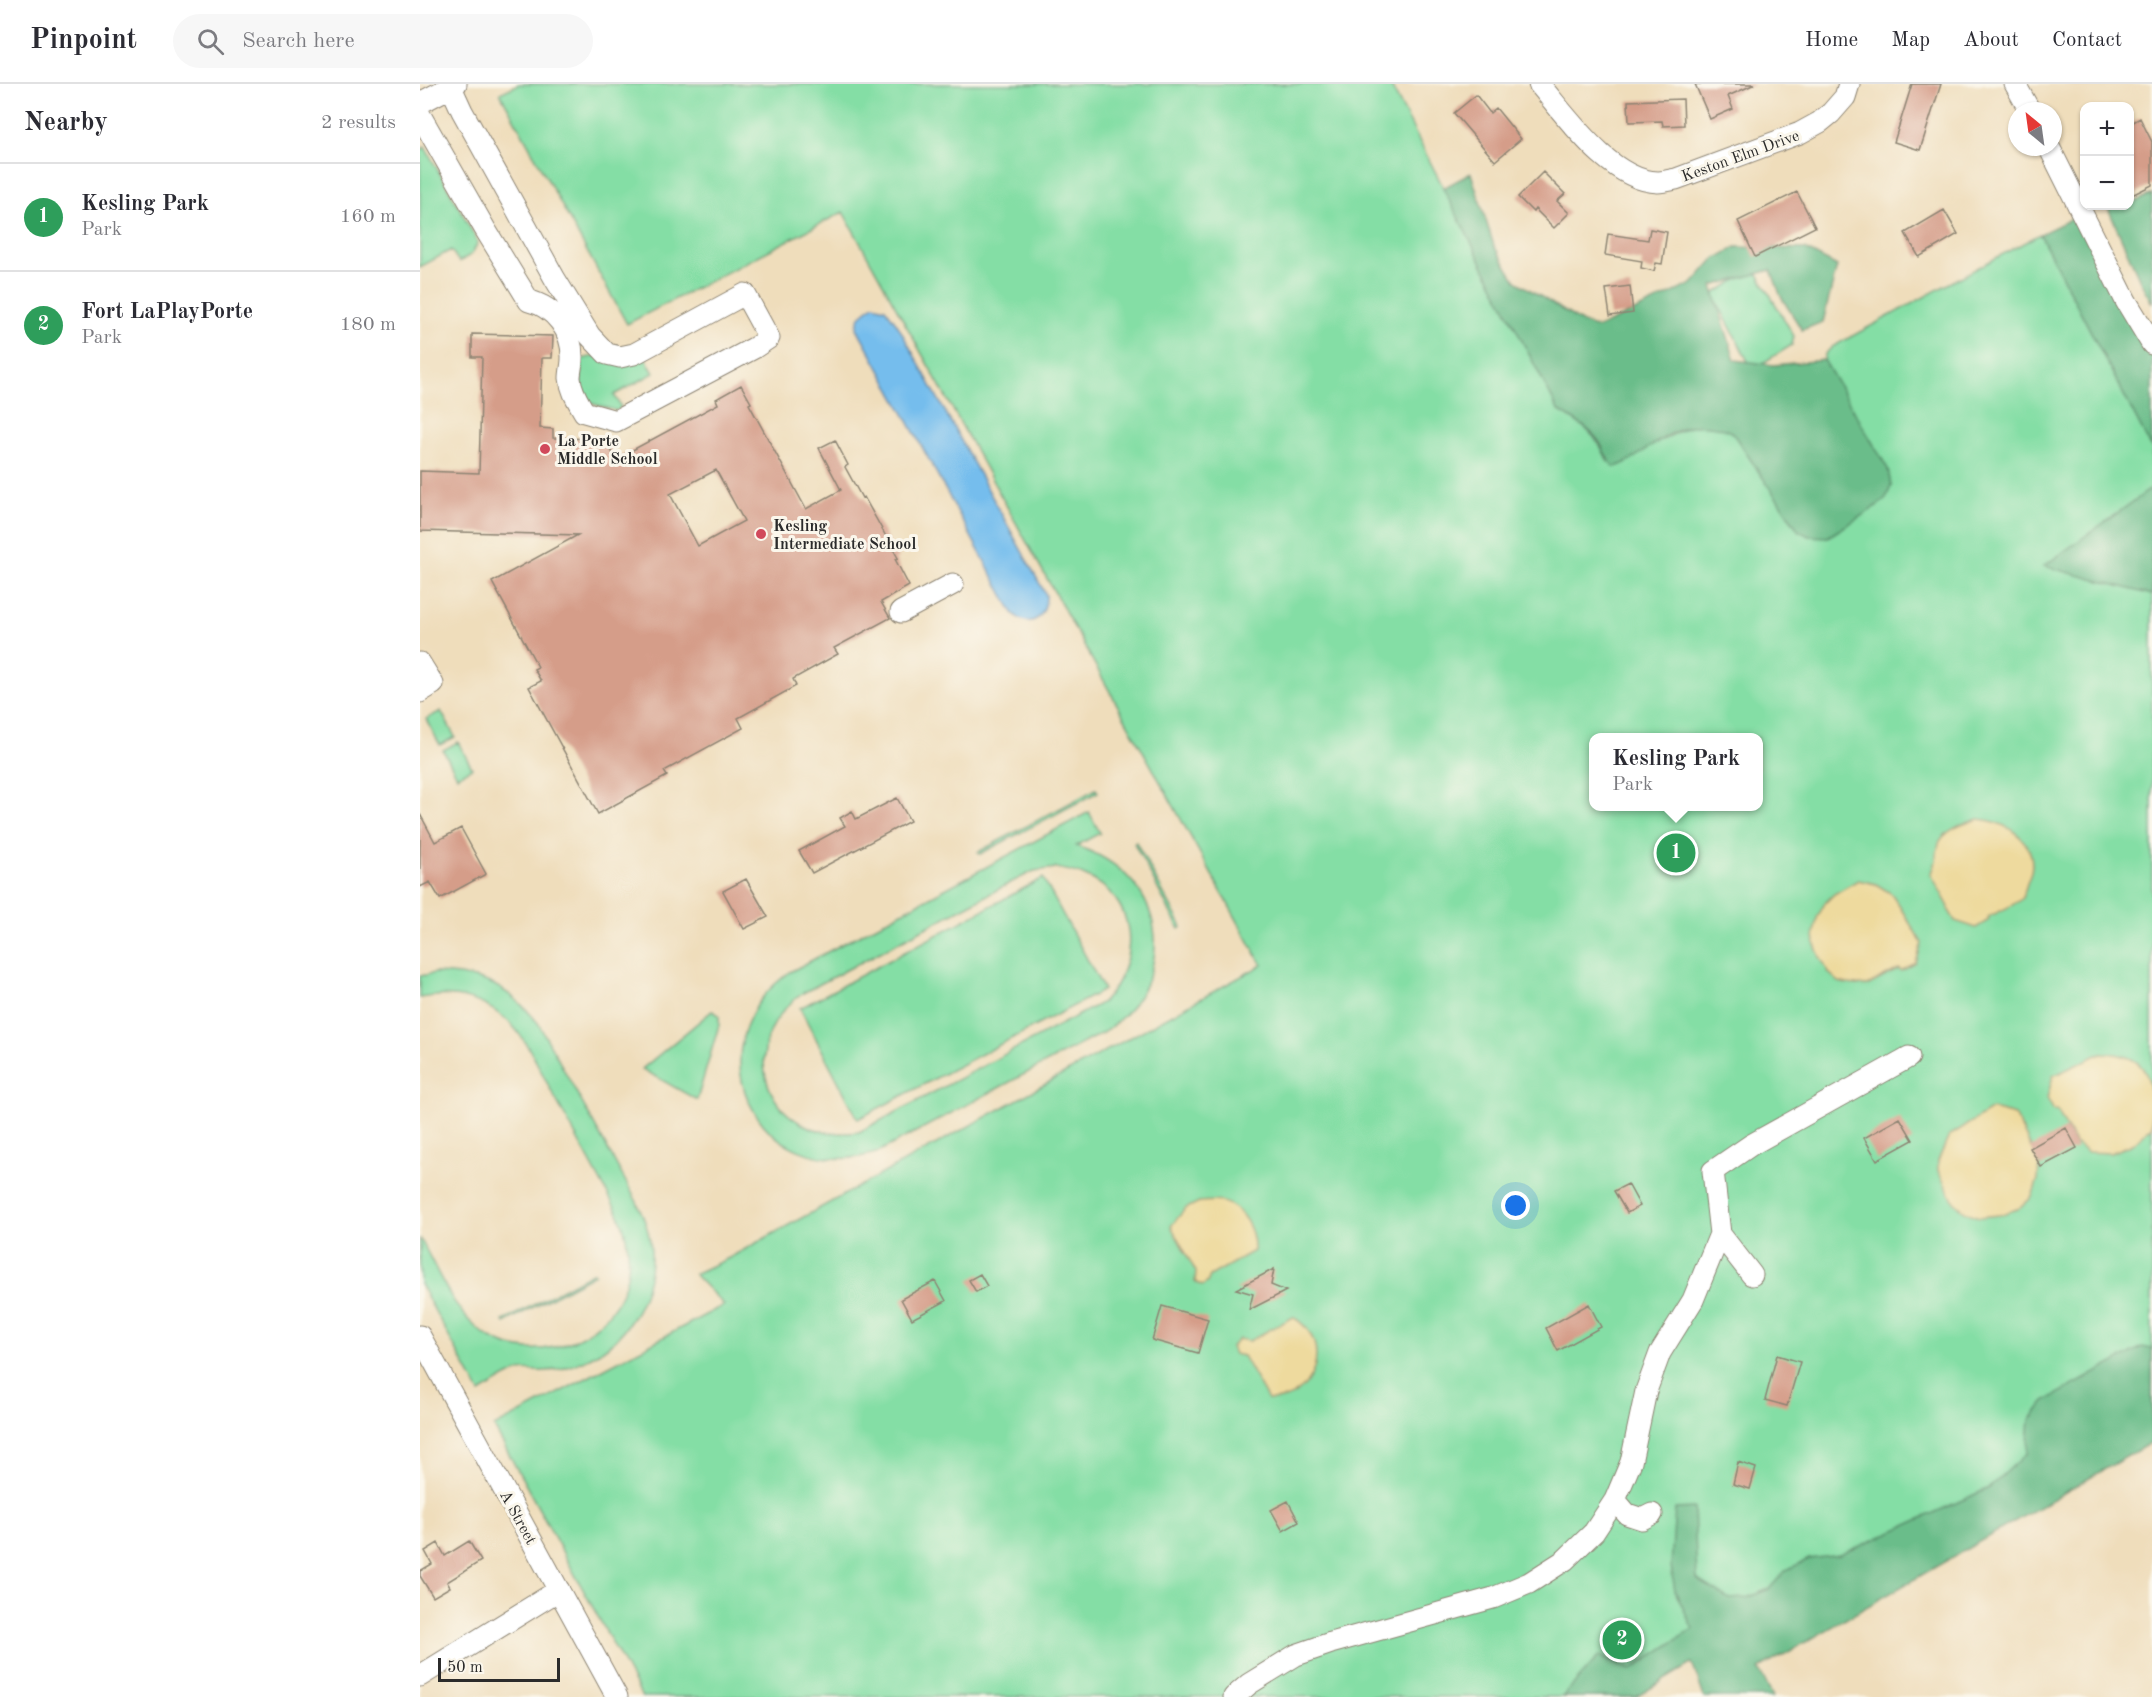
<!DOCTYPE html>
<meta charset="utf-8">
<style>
:root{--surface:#fff;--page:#f7f7f7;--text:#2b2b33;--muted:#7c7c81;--line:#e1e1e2;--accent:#d1495b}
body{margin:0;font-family:"Old Standard TT",serif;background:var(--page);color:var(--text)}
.controls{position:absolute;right:18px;top:18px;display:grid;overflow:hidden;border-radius:12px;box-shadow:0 2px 4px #0004}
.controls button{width:54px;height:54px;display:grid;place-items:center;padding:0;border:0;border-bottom:2px solid var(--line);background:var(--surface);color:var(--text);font:30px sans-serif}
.compass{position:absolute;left:1588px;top:18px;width:54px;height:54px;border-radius:50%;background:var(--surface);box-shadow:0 2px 4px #0004;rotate:331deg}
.scale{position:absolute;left:18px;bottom:15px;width:122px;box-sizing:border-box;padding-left:6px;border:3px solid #2b2b2b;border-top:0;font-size:16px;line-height:21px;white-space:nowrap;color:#2b2b2b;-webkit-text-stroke:4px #fbf7ec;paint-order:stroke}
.you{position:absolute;left:1096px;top:1122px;width:21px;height:21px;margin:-15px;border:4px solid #fff;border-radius:50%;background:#1a73e8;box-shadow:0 0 0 9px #1a73e833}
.badge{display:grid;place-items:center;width:39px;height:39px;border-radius:50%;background:var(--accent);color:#fff;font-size:20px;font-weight:700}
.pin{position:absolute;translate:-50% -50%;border:3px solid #fff;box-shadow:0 2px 6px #0006}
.popup{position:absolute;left:1169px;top:649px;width:174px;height:78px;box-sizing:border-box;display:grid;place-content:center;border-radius:12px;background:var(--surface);filter:drop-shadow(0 2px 4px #0005);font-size:20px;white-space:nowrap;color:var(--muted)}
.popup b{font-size:22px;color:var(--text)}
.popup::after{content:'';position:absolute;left:50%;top:100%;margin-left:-12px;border:12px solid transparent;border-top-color:var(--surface)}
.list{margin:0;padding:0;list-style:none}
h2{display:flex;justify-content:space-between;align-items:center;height:78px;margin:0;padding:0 24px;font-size:26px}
h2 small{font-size:20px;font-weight:400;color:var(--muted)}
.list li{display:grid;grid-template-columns:39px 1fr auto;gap:18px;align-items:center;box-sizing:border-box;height:108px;padding:0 24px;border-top:2px solid var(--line)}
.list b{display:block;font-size:22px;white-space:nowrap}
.list p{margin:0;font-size:20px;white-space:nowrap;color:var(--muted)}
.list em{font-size:20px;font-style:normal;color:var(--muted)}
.icon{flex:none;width:33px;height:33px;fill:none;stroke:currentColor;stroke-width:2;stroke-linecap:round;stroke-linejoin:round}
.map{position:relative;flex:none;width:1732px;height:1613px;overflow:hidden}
header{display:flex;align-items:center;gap:36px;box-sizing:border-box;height:84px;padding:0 30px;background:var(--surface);border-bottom:2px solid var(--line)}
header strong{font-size:28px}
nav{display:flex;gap:33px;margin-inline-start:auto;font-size:21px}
.search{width:420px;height:54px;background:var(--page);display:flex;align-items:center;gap:15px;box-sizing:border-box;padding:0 21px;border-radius:33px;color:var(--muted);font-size:22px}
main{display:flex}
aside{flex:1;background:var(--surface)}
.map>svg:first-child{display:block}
.green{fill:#84dea5;stroke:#588468;stroke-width:1.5;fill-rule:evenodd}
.forest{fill:#6bbd8a;stroke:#4b745a;stroke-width:1.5}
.sand{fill:#eeda9e;stroke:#8c8264;stroke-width:1.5}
.water{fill:#75bded;stroke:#50748c;stroke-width:1.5}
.building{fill:#d59d89;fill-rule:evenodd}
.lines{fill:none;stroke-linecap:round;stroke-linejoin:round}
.minor-casing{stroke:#8d8473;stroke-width:23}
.minor{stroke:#fff;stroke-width:21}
.poi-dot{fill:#d1495b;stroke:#fbf7ec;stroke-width:2}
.labels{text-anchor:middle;stroke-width:6;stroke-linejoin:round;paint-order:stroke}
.street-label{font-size:16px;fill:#2b2b2b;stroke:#fbf7ec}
.poi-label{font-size:16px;font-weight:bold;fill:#2b2b2b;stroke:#fbf7ec;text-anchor:start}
</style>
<header>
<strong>Pinpoint</strong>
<div class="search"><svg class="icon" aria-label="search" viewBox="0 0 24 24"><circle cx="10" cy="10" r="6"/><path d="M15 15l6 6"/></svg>Search here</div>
<nav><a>Home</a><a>Map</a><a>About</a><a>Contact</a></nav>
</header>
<main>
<aside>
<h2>Nearby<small>2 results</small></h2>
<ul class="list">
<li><span class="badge" style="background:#2e9e5b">1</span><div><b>Kesling Park</b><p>Park</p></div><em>160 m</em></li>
<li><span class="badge" style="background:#2e9e5b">2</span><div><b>Fort LaPlayPorte</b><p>Park</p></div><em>180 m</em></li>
</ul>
</aside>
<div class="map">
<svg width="1732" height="1613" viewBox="0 0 1732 1613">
<rect width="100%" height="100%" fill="#fbf7ec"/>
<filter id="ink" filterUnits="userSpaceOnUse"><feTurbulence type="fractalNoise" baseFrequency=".0167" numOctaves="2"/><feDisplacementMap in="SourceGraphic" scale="12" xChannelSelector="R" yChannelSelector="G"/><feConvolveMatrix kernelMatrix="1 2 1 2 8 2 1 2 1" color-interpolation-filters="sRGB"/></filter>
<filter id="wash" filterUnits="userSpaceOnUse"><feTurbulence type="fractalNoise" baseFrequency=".008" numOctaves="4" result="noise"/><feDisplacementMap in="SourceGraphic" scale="24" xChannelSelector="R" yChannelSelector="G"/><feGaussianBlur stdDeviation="1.35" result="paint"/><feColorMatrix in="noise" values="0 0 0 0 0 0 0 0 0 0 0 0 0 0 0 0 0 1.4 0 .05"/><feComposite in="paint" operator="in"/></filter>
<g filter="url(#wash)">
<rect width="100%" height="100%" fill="#efddbb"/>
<!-- green -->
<path class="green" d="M99 0H970L1138 326C1163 341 1177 350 1188 378 1203 372 1218 368 1233 361 1267 345 1273 332 1312 348L1379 447 1408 453 1465 416 1471 402 1404 276 1405 270 1412 263 1620 150 1732 365V1324L1272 1579 1216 1613H222L74 1343 304 1221 274 1190 309 1174 842 881 423 128 207 240 80 9ZM1174 654H1338V722H1174Z
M5 63 58 158 52 170 39 178 31 166 0 183V66Z
M1335 185 1374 252 1372 261 1338 282 1330 281 1295 214V209Z
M178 271 224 272 234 289 194 311 201 323 197 327 170 319 161 303 162 275Z
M21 627 35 653 20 661 6 635Z
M38 658 52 684 37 692 23 666Z
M676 705 678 708 560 770 558 768Z
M669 728 680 749 656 762C748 791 763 893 684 948L456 1069C335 1104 268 960 370 888ZM636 784C645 786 654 787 663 791 719 813 721 878 683 918L439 1048C348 1062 309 961 383 909L590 799 614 787Z
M716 758 762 843 759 845 714 759Z
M623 794 684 906 438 1035 380 924Z
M15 889C64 891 87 901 118 939L217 1118C224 1134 230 1149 231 1166 233 1212 206 1259 163 1277 151 1283 137 1287 123 1287 116 1288 107 1285 100 1287 87 1291 72 1302 60 1309L0 1200V1154C18 1187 34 1230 66 1251 120 1287 199 1251 208 1187 210 1166 206 1147 198 1129 177 1090 155 1051 134 1012 119 985 105 947 78 929 55 913 28 908 0 914V892Z
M292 927 299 931V941L277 1016 222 985Z
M174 1188 175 1190 84 1239 83 1237Z"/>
<!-- forest -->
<path class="forest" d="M1051 89 1074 162 1096 197 1163 239 1178 244 1272 200 1293 176 1316 163 1385 165 1417 182 1403 238 1382 246 1361 213 1351 186 1292 202 1315 276 1354 281 1404 276 1468 385 1471 402 1465 416 1451 426 1408 453 1389 452 1379 447 1312 348C1275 333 1255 345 1224 367 1214 374 1206 380 1195 383 1186 376 1185 368 1180 359 1170 344 1153 335 1138 326L1023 104Z
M1732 110V219L1721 199 1687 122H1710V116L1715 118Z
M1657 132 1732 270V365L1620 150Z
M1732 404V511L1624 482Z
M1722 1263 1732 1265V1358L1339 1585 1353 1613H1284L1272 1579 1216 1613H1142L1179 1572 1211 1586 1273 1545 1255 1507 1251 1482 1255 1425 1274 1424 1277 1495 1309 1515 1326 1514 1349 1505 1366 1486 1389 1475 1420 1471 1569 1404 1607 1369 1610 1336 1625 1317Z"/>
<!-- sand -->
<path class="sand" d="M1559 735C1591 738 1623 762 1608 797 1606 802 1604 811 1601 815 1595 821 1576 829 1568 833L1569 836 1556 844 1535 837 1528 825 1529 823 1511 790C1519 777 1515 767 1520 757 1528 744 1546 739 1559 735Z
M1438 796 1456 800 1472 810 1502 859 1496 879 1481 887 1479 885 1447 902 1427 900 1419 898 1409 889 1400 873 1395 861 1394 849 1397 834 1405 819 1414 810Z
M1681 969C1732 970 1732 997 1732 1042L1713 1060 1691 1069 1667 1068 1655 1059 1637 1026 1634 1027 1627 1014 1633 992Z
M1572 1025 1595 1031 1619 1080 1618 1095 1612 1113 1600 1124 1580 1131 1559 1133 1546 1128 1534 1118 1518 1087V1077L1529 1052Z
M779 1118C786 1118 796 1116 803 1118 823 1124 835 1146 834 1167L790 1192 787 1199 782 1202 775 1198 776 1188 751 1142 765 1125Z
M873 1233C915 1257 895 1319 848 1316L823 1272 814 1270 811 1263 819 1255 829 1257Z"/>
<!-- water -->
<path class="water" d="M454 221 465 224 477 240 626 511C627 533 610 547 593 529L437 244C438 231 444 228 454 221Z"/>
<g id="blocks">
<!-- building -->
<path class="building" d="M1275 0H1335L1308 12 1313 25 1290 35Z
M1492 0H1521L1500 66 1474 58Z
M1056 11 1070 29 1076 24 1101 55 1075 77 1034 29Z
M1263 15 1264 41 1243 42 1242 37 1209 38 1208 17Z
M1720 34 1732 58V101L1710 112V40Z
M1123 88 1145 110 1137 117 1149 129 1134 144 1115 125 1113 128 1098 113Z
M1377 108 1395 143 1335 173 1318 137Z
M1524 126 1538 150 1499 173 1485 149Z
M1230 145 1247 148 1242 180 1236 179 1234 187 1221 184 1222 177 1185 171 1188 150 1228 156Z
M1210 202 1213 229 1190 232 1186 205Z
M52 250 133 252 132 274H122L120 344 133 345V354L185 355 196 375 298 320 296 315 321 301 331 319 329 320 386 425 421 406 399 364 415 356 428 381 425 383 442 414 444 413 478 474 475 475 489 502 461 518 470 534 414 564 418 570 373 595 376 602 318 634 323 644 244 687 247 692 178 730 109 603 121 597 114 585 118 583 72 498 158 451 0 447V387L59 389 62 273H52ZM296 386 324 437 278 462 250 410Z
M477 714 490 737 392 789 379 767 425 742 420 734 432 727 436 735Z
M0 730 15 758 41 744 66 790 20 815 10 798 0 803Z
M326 795 348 833 324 845 303 807Z
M1480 1034 1493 1056 1457 1076 1444 1054Z
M1646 1044 1657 1064 1621 1083 1610 1064Z
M1208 1100 1220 1122 1207 1129 1194 1107Z
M854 1185 851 1201 866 1207 829 1226 833 1210 816 1205Z
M560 1190 567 1202 556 1208 549 1196Z
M515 1197 526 1217 492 1235 481 1215Z
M1169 1220 1181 1243 1138 1267 1126 1244Z
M742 1222 788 1235 778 1269 732 1256Z
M1357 1271 1380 1278 1367 1322 1345 1316Z
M1318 1378 1336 1384 1330 1405 1313 1400Z
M868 1417 879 1438 863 1447 851 1426Z
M49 1457 61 1477 27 1498 30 1503 13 1513 0 1492V1487L12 1480 5 1467 18 1459 25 1472Z"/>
</g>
</g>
<g filter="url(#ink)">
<use href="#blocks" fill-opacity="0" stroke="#8d8473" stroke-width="1.5"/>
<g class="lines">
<defs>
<path id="minor" d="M1119 0C1147 33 1191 97 1238 98 1244 98 1251 96 1256 95L1380 49 1400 38 1411 29 1425 13 1429 0
M1595 0 1610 27
M0 19 36 0
M0 31 65 145 109 217C135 223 153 248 152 275 152 281 150 288 150 294 151 307 158 317 164 328L196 337 334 264 349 254 325 210 214 270 200 273 187 270 170 252 135 195 42 27 31 3
M1629 63 1706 217 1732 260
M481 528 533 500
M0 579 13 600 0 608
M1300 1150 1332 1191
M0 1252 197 1613
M1195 1416 1207 1430 1222 1435 1232 1430
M0 1592 139 1506
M814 1613 829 1600 876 1571 911 1559 1073 1514 1109 1499 1145 1476 1174 1448 1195 1416 1211 1378 1226 1307 1240 1269 1273 1216 1300 1150 1293 1087 1331 1061 1489 973"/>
</defs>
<!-- minor casing -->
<use href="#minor" class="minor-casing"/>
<!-- minor -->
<use href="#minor" class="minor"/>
</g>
</g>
<!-- markers -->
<g class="poi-dot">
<circle cx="125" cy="365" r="6"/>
<circle cx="341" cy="450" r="6"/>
</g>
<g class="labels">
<!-- street labels -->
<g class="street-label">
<text transform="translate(1320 71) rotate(-20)" y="6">Keston Elm Drive</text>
<text transform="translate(99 1433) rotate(61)" y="6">A Street</text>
</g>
<!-- poi labels -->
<g class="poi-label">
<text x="137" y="362">La Porte<tspan x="137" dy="18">Middle School</tspan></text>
<text x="353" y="447">Kesling<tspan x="353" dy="18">Intermediate School</tspan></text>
</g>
</g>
</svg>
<div class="controls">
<button>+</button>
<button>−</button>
</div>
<svg class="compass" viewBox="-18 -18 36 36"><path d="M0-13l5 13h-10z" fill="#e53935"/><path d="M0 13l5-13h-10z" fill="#7c7c81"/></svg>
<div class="scale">50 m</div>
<div class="you"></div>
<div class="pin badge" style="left:1256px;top:769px;background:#2e9e5b">1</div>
<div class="popup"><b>Kesling Park</b>Park</div>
<div class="pin badge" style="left:1202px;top:1556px;background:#2e9e5b">2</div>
</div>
</main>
